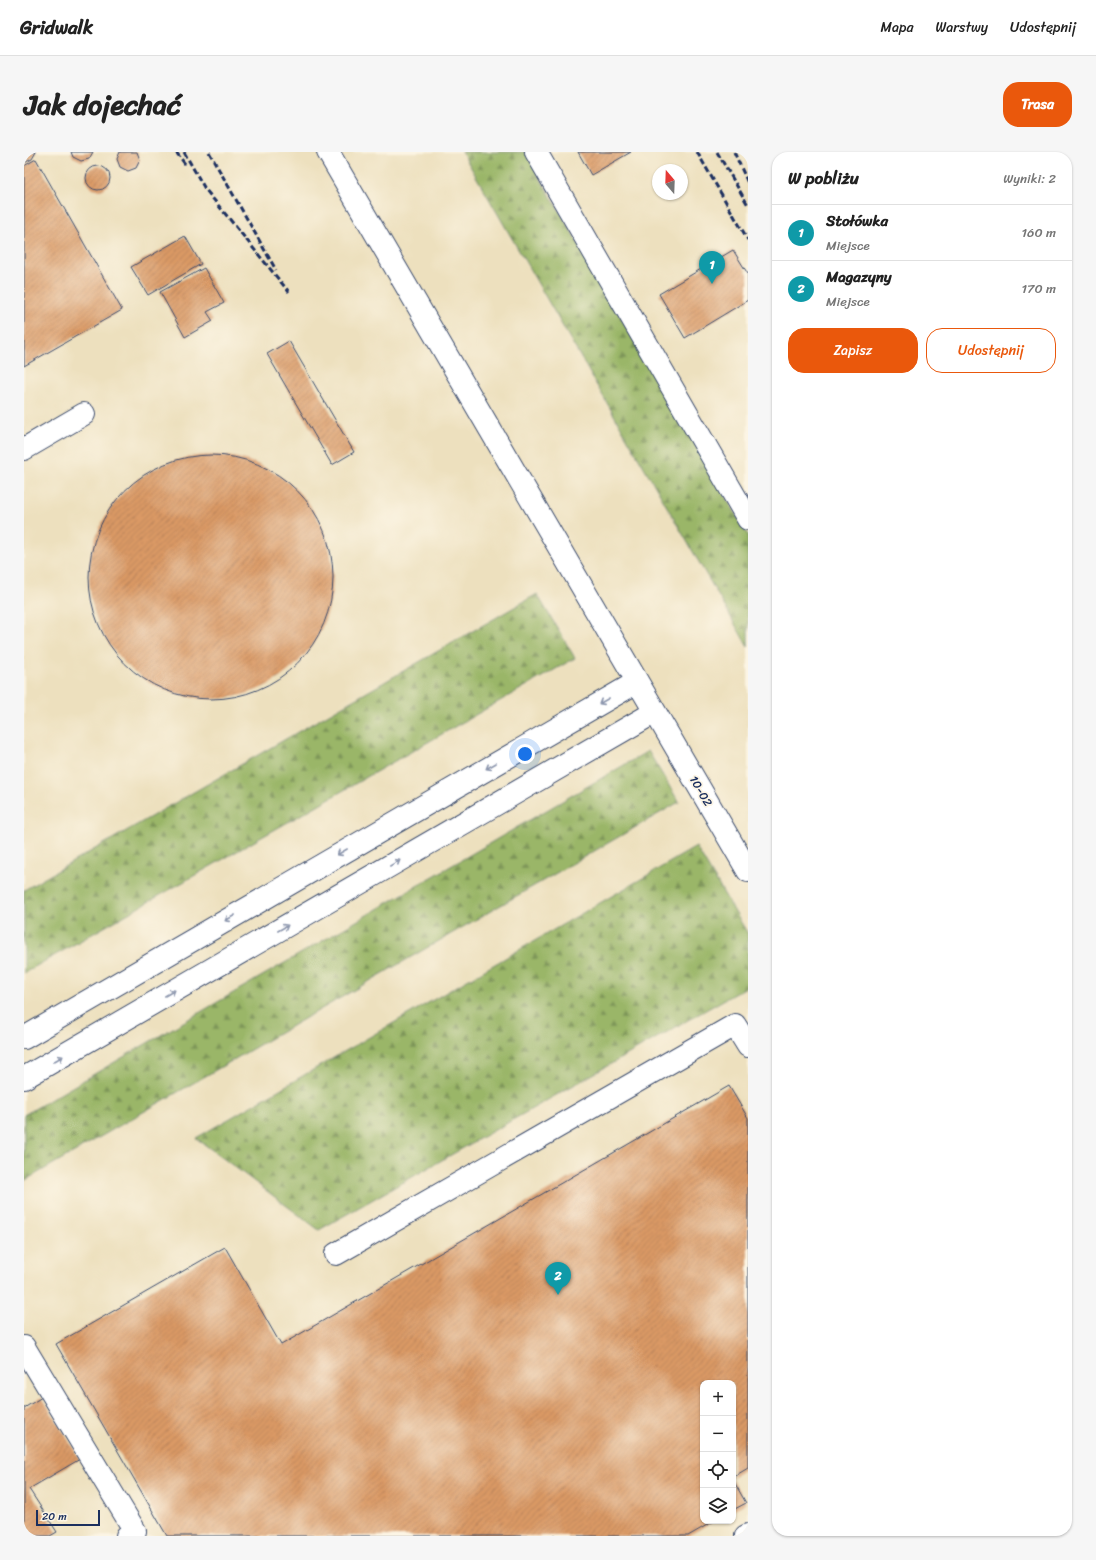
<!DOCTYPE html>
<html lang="pl">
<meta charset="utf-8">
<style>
:root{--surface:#fff;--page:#f6f6f6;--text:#222;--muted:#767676;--line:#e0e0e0;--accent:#ea580c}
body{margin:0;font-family:Sriracha,sans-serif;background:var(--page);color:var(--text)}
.controls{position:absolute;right:12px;bottom:12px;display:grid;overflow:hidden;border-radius:8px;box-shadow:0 1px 3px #0004}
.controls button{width:36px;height:36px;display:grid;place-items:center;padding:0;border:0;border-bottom:1px solid var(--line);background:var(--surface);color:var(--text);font:20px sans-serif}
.compass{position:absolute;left:628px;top:12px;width:36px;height:36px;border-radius:50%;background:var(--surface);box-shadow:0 1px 3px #0004;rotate:341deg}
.scale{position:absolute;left:12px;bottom:10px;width:64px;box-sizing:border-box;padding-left:4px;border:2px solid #1b2f5e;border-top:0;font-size:11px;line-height:14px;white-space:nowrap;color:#1b2f5e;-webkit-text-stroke:3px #fcf5e5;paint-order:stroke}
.you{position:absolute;left:501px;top:602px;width:14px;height:14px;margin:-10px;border:3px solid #fff;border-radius:50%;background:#1a73e8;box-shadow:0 0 0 6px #1a73e833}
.badge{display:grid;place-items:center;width:26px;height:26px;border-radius:50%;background:var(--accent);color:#fff;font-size:13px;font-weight:700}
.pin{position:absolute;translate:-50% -33px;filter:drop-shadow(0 1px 2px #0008)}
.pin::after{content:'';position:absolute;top:21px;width:14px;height:12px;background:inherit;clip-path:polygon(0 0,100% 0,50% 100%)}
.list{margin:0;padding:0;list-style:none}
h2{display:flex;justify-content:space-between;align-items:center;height:52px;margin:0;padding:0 16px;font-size:17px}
h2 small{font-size:13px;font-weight:400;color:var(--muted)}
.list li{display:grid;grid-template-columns:26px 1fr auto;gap:12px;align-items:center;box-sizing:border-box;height:56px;padding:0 16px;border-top:1px solid var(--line)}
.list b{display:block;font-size:15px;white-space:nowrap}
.list p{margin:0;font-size:13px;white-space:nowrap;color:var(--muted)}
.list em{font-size:13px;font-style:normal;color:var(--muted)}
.actions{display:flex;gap:8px;padding:12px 16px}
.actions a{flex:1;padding:9px 0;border:1px solid var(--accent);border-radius:16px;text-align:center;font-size:14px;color:var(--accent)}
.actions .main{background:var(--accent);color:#fff}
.icon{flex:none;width:22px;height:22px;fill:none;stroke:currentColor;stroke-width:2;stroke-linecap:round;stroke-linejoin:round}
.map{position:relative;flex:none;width:724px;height:1384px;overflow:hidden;border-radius:16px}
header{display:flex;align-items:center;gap:24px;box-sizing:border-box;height:56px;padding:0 20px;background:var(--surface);border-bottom:1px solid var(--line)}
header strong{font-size:19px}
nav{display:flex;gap:22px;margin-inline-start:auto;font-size:14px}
.intro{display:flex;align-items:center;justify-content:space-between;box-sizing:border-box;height:96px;padding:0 24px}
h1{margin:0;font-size:28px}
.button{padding:10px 18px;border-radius:16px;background:var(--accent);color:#fff;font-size:14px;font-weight:700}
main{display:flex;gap:24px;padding:0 24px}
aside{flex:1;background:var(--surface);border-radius:16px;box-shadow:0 1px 3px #0004}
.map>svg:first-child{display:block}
.forest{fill:url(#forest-firs);stroke:#5a7263}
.building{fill:url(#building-hatch)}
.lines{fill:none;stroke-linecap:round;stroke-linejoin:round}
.minor-casing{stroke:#3a4a6c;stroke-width:24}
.minor{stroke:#fff;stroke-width:22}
.rail{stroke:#1b2f5e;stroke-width:3;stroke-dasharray:6 3;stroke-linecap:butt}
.oneway{stroke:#8d97ae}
.labels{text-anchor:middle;stroke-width:3.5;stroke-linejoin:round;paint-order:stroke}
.street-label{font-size:12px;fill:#1b2f5e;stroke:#fcf5e5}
</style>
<header>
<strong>Gridwalk</strong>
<nav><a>Mapa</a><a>Warstwy</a><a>Udostępnij</a></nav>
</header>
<div class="intro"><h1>Jak dojechać</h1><a class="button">Trasa</a></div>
<main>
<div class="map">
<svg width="724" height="1384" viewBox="0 0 724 1384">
<defs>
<pattern id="forest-firs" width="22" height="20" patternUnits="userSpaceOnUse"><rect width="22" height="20" fill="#9ab668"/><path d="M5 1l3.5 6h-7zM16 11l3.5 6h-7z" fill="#7d9459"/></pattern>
<pattern id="building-hatch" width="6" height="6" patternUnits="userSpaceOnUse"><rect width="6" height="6" fill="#da9965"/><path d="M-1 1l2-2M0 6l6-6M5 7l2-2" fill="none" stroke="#b07d56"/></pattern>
</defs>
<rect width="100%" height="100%" fill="#fcf5e5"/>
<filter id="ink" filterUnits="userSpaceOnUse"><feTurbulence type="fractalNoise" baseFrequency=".025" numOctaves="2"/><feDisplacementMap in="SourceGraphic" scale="8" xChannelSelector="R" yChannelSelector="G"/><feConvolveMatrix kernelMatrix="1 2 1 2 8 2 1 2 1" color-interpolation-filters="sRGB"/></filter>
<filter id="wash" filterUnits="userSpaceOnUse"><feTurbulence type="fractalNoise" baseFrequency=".012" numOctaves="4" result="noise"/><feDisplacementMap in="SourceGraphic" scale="16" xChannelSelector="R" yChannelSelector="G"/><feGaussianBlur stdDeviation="0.9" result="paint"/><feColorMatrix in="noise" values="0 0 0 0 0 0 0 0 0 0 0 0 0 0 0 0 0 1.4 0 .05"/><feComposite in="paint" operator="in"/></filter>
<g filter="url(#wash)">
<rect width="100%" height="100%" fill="#ede0be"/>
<!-- forest -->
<path class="forest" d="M438 0H501L724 383V495Z
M513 442 551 506 0 821V738Z
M624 599 655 650 0 1029V963Z
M672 695 724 782V834L295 1078 172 986Z"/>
<g id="blocks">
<!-- building -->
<path class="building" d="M0 0H12L8 7 0 11Z
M47 0H69L65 7 57 9 49 5Z
M96 0H113L116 8 112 16 104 19 96 15 93 7Z
M554 0H607L567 23Z
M12 7 98 158 0 214V14Z
M62 26a12 12 0 1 1 24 0a12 12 0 1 1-24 0Z
M161 84 177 112 124 143 107 115Z
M709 98 724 122V148L661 186 635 142Z
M180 116 200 151 183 160 189 169 161 185 136 140Z
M265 189 330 300 308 313 243 202Z
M65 425a122 122 0 1 1 244 0a122 122 0 1 1-244 0Z
M705 934 724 966V1316L709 1325V1231H679V1369H690L664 1384H143L32 1192 201 1095 257 1193Z
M18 1245 56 1307 5 1337 33 1380 26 1384H0V1256Z
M709 1328 722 1351 709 1358Z"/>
</g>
</g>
<g filter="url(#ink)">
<use href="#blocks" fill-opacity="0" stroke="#3a4a6c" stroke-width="1"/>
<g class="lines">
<defs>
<path id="minor" d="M304 0 724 719
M512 0 724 367
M0 297 60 262
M0 886 613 530
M0 926 631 560
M312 1102 711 873 724 894
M0 1195 111 1379 103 1384
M722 1384 724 1383"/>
</defs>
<!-- minor casing -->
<use href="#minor" class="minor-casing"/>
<!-- minor -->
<use href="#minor" class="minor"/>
<!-- rail -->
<path class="rail" d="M152 0 161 12
M160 0 181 37 265 140
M185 0 252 118
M673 0 724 88
M693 0 724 53
M710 0 724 31"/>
</g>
<!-- one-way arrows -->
<defs><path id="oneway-shaft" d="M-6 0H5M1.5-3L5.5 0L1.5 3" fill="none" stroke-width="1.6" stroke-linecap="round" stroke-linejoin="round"/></defs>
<g class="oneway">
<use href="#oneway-shaft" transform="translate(580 549) rotate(150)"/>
<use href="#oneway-shaft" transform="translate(467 614) rotate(150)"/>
<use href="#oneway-shaft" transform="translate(318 700) rotate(150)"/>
<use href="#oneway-shaft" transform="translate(371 711) rotate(-30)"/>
<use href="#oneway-shaft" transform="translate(206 766) rotate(150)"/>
<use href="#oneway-shaft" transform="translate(259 776) rotate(-30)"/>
<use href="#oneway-shaft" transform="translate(146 841) rotate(-30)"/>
<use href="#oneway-shaft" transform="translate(34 907) rotate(-30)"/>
</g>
</g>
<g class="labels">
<!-- street labels -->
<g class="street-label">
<text transform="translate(677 639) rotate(60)" y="4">10-02</text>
</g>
</g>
</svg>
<div class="controls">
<button>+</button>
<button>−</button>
<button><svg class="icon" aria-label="locate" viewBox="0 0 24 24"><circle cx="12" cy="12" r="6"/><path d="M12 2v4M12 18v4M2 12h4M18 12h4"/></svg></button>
<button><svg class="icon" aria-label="layers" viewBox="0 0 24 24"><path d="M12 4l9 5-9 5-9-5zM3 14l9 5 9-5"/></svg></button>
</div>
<svg class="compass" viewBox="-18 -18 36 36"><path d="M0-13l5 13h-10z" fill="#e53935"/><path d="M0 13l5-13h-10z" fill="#767676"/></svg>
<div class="scale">20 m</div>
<div class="you"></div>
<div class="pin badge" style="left:688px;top:132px;background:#0f9aa8">1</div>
<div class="pin badge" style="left:534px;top:1143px;background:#0f9aa8">2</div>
</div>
<aside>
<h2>W pobliżu<small>Wyniki: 2</small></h2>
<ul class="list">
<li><span class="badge" style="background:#0f9aa8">1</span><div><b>Stołówka</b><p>Miejsce</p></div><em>160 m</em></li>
<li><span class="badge" style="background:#0f9aa8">2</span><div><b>Magazyny</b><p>Miejsce</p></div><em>170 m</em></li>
</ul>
<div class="actions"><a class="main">Zapisz</a><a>Udostępnij</a></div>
</aside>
</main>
